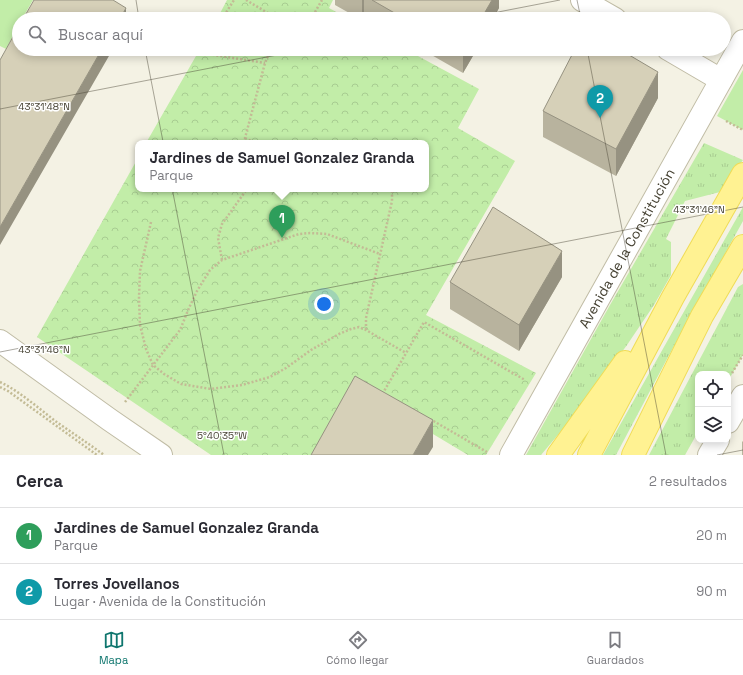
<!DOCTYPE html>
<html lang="es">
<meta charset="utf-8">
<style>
:root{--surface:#fff;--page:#f7f7f7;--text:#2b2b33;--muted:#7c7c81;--line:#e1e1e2;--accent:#0f766e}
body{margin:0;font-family:"Space Grotesk",sans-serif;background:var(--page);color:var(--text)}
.controls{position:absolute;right:12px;bottom:12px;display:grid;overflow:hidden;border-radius:8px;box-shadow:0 2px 10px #0003}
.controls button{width:36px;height:36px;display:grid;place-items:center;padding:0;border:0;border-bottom:1px solid var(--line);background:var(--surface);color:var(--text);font:20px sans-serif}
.you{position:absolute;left:324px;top:304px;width:14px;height:14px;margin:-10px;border:3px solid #fff;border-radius:50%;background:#1a73e8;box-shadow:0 0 0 6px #1a73e833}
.badge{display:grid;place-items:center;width:26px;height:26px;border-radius:50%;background:var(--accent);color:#fff;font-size:13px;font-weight:700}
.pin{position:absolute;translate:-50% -33px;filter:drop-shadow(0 1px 2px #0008)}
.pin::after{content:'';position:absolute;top:21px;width:14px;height:12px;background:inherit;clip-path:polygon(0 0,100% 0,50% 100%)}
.popup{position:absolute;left:135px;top:140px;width:294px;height:52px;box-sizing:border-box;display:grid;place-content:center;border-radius:8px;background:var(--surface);filter:drop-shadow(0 1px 3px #0005);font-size:13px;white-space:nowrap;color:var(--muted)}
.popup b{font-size:15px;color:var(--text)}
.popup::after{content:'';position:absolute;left:50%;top:100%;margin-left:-8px;border:8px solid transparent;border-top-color:var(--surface)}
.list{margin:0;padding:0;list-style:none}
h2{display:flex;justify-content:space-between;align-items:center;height:52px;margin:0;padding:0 16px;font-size:17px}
h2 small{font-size:13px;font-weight:400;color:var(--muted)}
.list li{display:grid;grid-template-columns:26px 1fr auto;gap:12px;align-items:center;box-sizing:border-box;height:56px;padding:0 16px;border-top:1px solid var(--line)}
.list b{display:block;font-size:15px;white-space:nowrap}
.list p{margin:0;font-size:13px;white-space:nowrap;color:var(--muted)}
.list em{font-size:13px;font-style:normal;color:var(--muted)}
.icon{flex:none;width:22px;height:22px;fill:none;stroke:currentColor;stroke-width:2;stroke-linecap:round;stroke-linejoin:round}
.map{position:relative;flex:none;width:743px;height:455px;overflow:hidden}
.search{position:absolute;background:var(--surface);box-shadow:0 2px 10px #0003;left:12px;right:12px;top:12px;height:44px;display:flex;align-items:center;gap:10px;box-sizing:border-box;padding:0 14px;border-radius:22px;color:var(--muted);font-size:15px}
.sheet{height:164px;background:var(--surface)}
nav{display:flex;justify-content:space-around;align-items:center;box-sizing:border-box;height:56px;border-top:1px solid var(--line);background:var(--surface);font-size:11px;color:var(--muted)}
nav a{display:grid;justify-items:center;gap:2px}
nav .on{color:var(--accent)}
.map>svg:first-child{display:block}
.grass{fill:url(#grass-tufts)}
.forest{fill:url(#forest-crowns)}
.garden{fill:#c2eda8}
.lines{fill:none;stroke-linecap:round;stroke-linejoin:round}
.minor-casing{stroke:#c0bca5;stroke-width:24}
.major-casing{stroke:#f0dc56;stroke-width:24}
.path{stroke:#c3bb95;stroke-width:2.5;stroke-dasharray:2 2;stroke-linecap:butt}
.minor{stroke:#fff;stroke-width:22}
.major{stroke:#fff292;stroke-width:22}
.wall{fill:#b8b39e}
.shaded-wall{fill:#969281}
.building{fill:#d6d0b8;stroke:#969281}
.ticks{fill:none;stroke:#464233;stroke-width:1;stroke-opacity:0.45}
.labels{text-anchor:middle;stroke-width:3;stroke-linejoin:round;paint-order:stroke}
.street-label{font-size:14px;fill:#464233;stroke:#fff}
.ticks-label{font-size:10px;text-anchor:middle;fill:#464233;stroke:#fff;stroke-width:3;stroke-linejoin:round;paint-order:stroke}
</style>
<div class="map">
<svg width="743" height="455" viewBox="0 0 743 455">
<defs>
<pattern id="grass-tufts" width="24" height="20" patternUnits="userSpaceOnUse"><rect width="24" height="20" fill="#c2eda8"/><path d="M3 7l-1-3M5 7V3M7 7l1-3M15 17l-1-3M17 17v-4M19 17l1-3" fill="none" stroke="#a8cc91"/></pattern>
<pattern id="forest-crowns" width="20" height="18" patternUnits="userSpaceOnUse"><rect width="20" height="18" fill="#c2eda8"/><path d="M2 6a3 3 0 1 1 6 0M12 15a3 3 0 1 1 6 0" fill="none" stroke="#a8cc91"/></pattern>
</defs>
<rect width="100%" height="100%" fill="#f4f2e4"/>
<!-- grass -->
<path class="grass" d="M704 143 743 160 720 192 685 201 666 239 671 242V275L654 305 627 345 583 405 541 455H526L610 305Z
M743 207V221L667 359 616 455H603Z
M743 284V355L728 381V374H698V432L685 455H649L738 287Z"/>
<!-- forest -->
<path class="forest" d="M227 0H333L329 8 349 19H217Z
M200 49H405L479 89 458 128 515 161 426 315 536 373 486 455H468L356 388 318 455H211L37 337 138 158V189H426V143H146Z"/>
<!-- garden -->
<path class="garden" d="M0 0H33L22 19H19V25L6 49 0 46Z
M743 70V130L717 116Z"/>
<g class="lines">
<defs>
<g id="minor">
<path d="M582 0 615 19"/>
<path d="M668 49 721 80"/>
<path d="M0 341 110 420 161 455"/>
<path d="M728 422 743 396"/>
<path id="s1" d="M511 455 743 41"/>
<path d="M709 455 718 440"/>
</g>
<path id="major" d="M558 455 625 362
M589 455 673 297 743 174
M633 455 702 316 743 246"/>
</defs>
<!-- minor casing -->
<use href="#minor" class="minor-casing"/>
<!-- major casing -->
<use href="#major" class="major-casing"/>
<!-- path -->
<path class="path" d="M246 0 278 19
M222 19 234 0
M311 19 322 0
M203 49 201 53 265 63
M726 121 743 130
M245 138 255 143
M246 143 245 138 265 63 271 49
M151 222 140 271 139 298 140 325 146 349 153 365 164 374 181 384 211 389 242 385 270 377 286 368 311 350 339 334 351 329 359 327 366 330 406 353
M222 260 218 238 222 224 247 189
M366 330V318L392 201V189
M732 373 743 355
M0 382C21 392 39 409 58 423 74 434 89 444 104 455
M0 387 8 391 97 455
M384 393H383L424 322 525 380
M125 402 180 330 189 308 197 291 210 270 222 260 299 234 310 233 327 234 380 254
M430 419 487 452"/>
<!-- minor -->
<use href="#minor" class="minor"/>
<!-- major -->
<use href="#major" class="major"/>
</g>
<!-- wall -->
<path class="wall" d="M335 0H499V8L493 19H368L364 17 363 19H360L335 5Z
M421 49H477L463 73Z
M658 98 616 176 543 137V111Z
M562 277 519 351 450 309V282Z
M743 441V455H742V442Z"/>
<!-- shaded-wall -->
<path class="shaded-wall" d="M362 0H364V17L363 19H362Z
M492 0H499V8L493 19H481Z
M126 8V19H120Z
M102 49H113L0 245V227Z
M465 49H477L463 73V52Z
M658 72V98L616 176V149Z
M562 251V277L519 351V325Z
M433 420V447L428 455H413Z"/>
<!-- building -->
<path class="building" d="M34 0H113L126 8 120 19H23Z
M372 0H492L481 19H405Z
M19 26V49H102L0 227V60Z
M459 49H465L463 52Z
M575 49H619L658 72 616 149 543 111Z
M493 207 562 251 519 325 450 282Z
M355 376 433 420 413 455H311Z"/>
<!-- ticks -->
<path class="ticks" d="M136 0 139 19M577 0 581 19M462 19 560 0M145 49 224 455M587 49 666 455M0 109 308 49M0 352 743 207M717 455 743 450"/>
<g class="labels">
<!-- street labels -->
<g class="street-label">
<text dy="5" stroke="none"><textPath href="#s1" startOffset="237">Avenida de la Constitución</textPath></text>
</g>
</g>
<g class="ticks-label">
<text x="44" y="110">43°31'48"N</text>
<text x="699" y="213">43°31'46"N</text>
<text x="44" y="353">43°31'46"N</text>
<text x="222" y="439">5°40'35"W</text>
</g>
</svg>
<div class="controls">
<button><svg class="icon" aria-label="locate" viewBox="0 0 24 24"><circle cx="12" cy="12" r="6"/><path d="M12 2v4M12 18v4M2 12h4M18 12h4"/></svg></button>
<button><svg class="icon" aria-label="layers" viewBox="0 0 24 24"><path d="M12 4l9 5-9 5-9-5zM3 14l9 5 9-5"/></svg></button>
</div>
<div class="you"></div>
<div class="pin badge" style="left:282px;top:238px;background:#2e9e5b">1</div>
<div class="popup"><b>Jardines de Samuel Gonzalez Granda</b>Parque</div>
<div class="pin badge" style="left:600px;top:118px;background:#0f9aa8">2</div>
<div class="search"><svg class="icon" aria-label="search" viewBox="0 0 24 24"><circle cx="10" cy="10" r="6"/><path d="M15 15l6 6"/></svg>Buscar aquí</div>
</div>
<section class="sheet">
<h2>Cerca<small>2 resultados</small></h2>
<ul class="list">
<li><span class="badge" style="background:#2e9e5b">1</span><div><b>Jardines de Samuel Gonzalez Granda</b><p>Parque</p></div><em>20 m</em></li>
<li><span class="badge" style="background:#0f9aa8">2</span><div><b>Torres Jovellanos</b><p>Lugar · Avenida de la Constitución</p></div><em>90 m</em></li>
</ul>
</section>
<nav>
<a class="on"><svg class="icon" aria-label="map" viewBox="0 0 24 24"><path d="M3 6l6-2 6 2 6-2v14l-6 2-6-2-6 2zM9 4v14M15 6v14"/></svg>Mapa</a>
<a><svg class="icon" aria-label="directions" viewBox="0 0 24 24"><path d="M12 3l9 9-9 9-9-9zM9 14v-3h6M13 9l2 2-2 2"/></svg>Cómo llegar</a>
<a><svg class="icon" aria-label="saved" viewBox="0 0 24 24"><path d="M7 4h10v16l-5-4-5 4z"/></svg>Guardados</a>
</nav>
